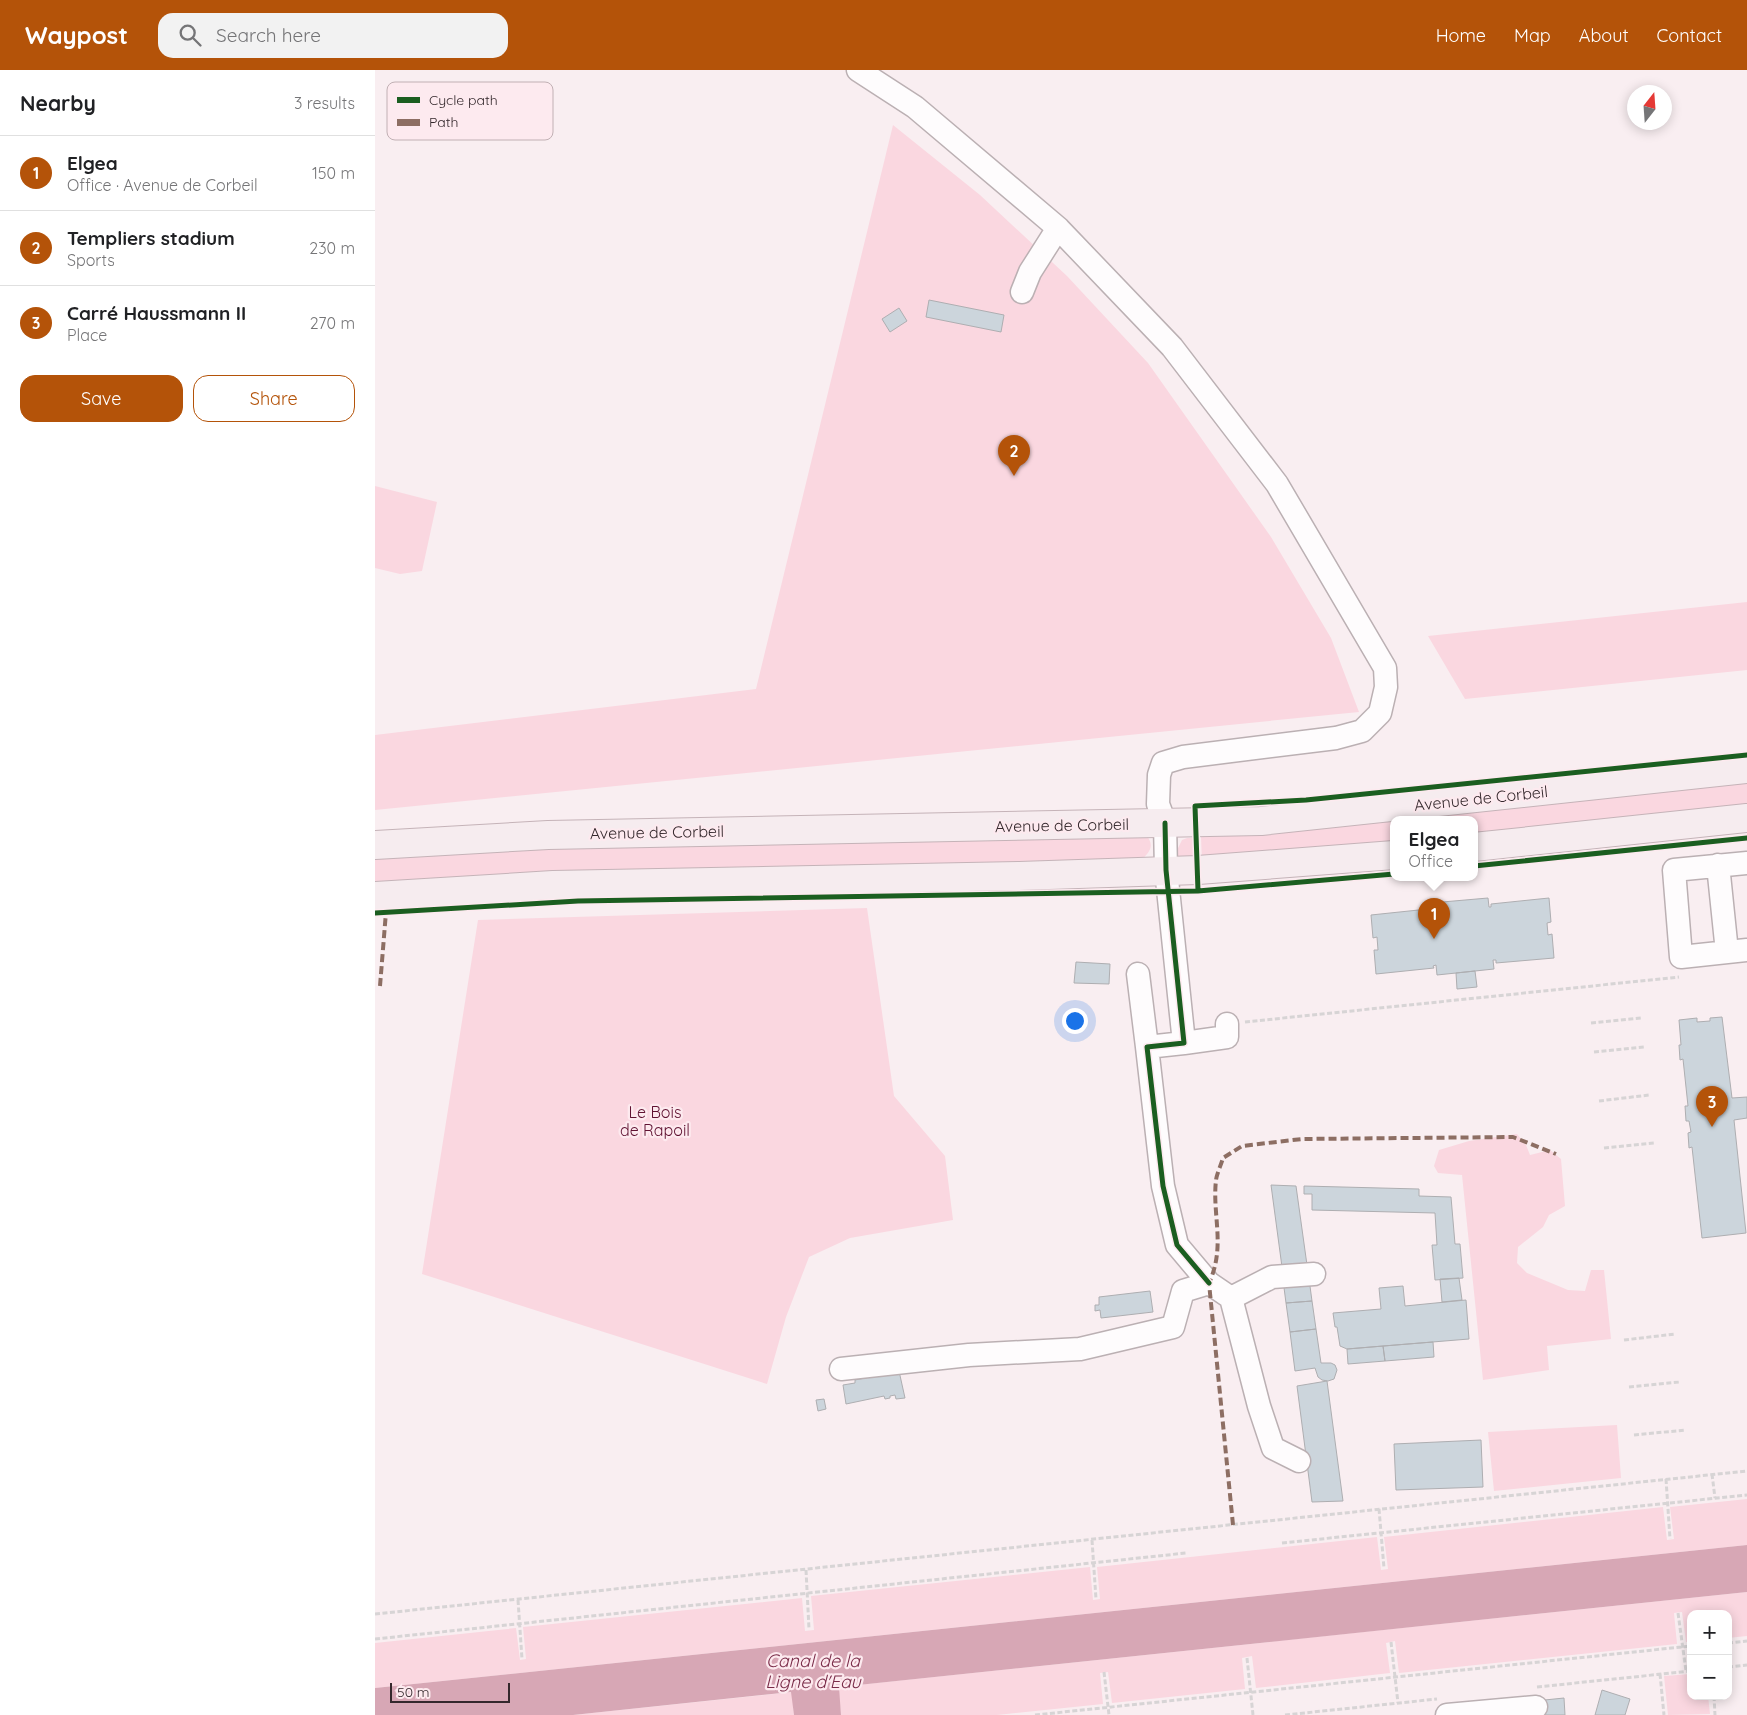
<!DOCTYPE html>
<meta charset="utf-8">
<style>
:root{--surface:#fff;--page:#f2f2f2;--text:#202124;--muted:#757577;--line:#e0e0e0;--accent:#b45309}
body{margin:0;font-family:Quicksand,sans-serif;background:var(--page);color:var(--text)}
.controls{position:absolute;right:15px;bottom:15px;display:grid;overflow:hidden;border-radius:10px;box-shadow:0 2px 12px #0003}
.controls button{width:45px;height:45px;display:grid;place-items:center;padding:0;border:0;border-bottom:1px solid var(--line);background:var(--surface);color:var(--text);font:25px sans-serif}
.compass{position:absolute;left:1252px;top:15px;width:45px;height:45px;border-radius:50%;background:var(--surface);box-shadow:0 2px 12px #0003;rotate:17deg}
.scale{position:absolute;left:15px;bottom:12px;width:120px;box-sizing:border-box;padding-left:5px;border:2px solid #34282c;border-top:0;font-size:14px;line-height:18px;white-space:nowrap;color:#34282c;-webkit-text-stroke:4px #fdeaef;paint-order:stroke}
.you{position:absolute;left:699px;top:950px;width:18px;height:18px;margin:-12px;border:4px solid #fff;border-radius:50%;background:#1a73e8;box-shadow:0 0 0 8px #1a73e833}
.badge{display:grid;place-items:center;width:32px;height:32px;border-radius:50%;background:var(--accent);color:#fff;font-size:16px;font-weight:700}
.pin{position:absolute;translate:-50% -41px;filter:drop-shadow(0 1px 2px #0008)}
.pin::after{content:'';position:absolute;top:26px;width:18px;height:15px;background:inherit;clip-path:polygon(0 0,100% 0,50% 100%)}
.popup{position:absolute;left:1015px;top:746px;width:88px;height:65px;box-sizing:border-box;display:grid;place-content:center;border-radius:10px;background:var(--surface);filter:drop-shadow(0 1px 4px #0005);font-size:16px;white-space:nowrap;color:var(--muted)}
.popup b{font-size:19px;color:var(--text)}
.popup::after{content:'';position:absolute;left:50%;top:100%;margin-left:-10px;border:10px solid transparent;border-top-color:var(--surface)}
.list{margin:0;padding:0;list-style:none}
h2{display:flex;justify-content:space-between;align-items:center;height:65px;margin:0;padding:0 20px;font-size:21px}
h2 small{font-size:16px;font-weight:400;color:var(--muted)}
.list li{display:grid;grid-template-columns:32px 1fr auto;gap:15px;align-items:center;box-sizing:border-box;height:75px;padding:0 20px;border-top:1px solid var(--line)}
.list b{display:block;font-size:19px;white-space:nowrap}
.list p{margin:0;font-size:16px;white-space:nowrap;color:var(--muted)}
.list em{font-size:16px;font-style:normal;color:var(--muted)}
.actions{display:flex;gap:10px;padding:15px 20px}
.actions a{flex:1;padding:11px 0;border:1px solid var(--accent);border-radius:15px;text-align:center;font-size:18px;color:var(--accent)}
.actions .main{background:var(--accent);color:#fff}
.icon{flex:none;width:28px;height:28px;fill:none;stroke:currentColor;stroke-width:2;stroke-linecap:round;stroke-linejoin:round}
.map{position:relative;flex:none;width:1372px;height:1645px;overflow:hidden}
header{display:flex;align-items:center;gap:30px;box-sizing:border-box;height:70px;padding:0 25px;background:var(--accent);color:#fff}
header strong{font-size:24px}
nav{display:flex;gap:28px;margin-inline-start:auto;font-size:18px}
.search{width:350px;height:45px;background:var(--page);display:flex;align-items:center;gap:12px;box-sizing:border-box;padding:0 18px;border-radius:15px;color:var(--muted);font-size:19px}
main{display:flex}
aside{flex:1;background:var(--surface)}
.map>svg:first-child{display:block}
.green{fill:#fad7e0}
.water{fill:#d7a7b5}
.building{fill:#ccd5dc;stroke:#aeaeb1}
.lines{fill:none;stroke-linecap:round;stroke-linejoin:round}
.minor-casing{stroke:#bbb0b3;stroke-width:25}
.major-casing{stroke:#c5b3b8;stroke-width:30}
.path{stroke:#d7d4d5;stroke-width:3;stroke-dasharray:5 2.5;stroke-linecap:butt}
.minor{stroke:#fefcfd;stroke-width:22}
.major{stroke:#f6ecef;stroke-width:28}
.quiet{stroke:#8d6e63;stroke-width:4;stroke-dasharray:8 4;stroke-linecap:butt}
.cycleway-casing{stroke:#fdeaef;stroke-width:8}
.cycleway{stroke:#1b5e20;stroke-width:5}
.labels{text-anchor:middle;stroke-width:4.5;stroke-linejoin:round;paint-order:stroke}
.street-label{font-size:16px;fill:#34282c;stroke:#fdeaef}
.park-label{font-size:16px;fill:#601232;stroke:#fdeaef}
.water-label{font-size:18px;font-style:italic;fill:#792b48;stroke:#fdeaef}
.key{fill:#fdeaef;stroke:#c1b0b4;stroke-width:1}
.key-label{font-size:14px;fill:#34282c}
</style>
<header>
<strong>Waypost</strong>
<div class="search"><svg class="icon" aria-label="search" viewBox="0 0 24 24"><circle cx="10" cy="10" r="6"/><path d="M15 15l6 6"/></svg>Search here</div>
<nav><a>Home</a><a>Map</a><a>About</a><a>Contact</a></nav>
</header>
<main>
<aside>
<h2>Nearby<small>3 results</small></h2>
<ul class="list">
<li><span class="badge">1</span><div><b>Elgea</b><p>Office · Avenue de Corbeil</p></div><em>150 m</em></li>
<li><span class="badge">2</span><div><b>Templiers stadium</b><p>Sports</p></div><em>230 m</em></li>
<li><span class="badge">3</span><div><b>Carré Haussmann II</b><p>Place</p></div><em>270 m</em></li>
</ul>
<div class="actions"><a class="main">Save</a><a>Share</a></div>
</aside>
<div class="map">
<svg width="1372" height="1645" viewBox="0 0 1372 1645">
<rect width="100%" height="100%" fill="#f9eef1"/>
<!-- green -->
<path class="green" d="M518 55 605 125 692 206 773 293 896 467 956 568 984 642 0 740V665L381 619Z
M0 416 62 432 47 501 25 504 0 498Z
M1372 532V600L1090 629 1053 566Z
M1372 708V743L1099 771V750H1019V780L827 795 826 767 905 764 930 754Z
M768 762C779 772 778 780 767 789L661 791 644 798 0 818V783Z
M812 768H818L819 795 803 788 801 782 807 770Z
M492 838 519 1026 570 1086 578 1150 475 1168 434 1187 411 1247 392 1314 47 1204 103 850Z
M1142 1064 1151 1075 1155 1085 1175 1080 1186 1089 1190 1136 1174 1145 1168 1157 1143 1177 1142 1193 1152 1203 1193 1220 1210 1221 1216 1200H1229L1236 1269 1172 1276 1174 1300 1108 1310 1087 1105 1063 1103 1059 1096 1064 1080 1094 1071Z
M1242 1355 1246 1408 1119 1421 1113 1362Z
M1372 1429V1475L0 1618V1573L141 1558 145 1590 151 1589 148 1557 427 1528 430 1561 439 1560 436 1526 715 1497 718 1530 725 1529 722 1497 1002 1467 1006 1500 1013 1499 1009 1467 1288 1437 1292 1470 1299 1469 1295 1437Z
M1372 1522V1566L1353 1568V1544H1316V1572H1311L1307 1542 1299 1543 1302 1574 1024 1603 1020 1571 1011 1573 1015 1603 881 1618 877 1586 867 1588 870 1619 737 1633 733 1602 725 1603 728 1634 622 1645H466L463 1617Z
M1316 1604V1626H1333L1335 1644 1293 1645 1289 1606Z
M417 1622 419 1645H198Z"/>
<!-- water -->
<path class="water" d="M1372 1475V1522L464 1617 466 1645H419L416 1622 198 1645H0V1618Z"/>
<!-- building -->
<path class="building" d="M554 230 629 245 626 262 551 247Z
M524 238 532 251 515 262 507 249Z
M1113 828 1114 837H1116V834L1174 828 1176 852 1172 853 1173 865 1177 864 1179 888 1121 893V890H1118L1119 899 1062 905 1061 895 1058 896 1059 898 1001 904 999 880H1003L1002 867 998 868 996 845 1053 839 1054 843 1056 842V833Z
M701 892 735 894 734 914 699 913Z
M1100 901 1102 917 1082 919 1081 903Z
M1347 947 1357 1028 1372 1027V1048L1359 1050 1371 1163 1327 1168 1317 1077 1314 1078 1313 1063 1316 1062 1314 1051H1311L1310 1036H1313L1308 989 1305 990 1304 975H1306L1304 950 1322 948V952L1335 951V948Z
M896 1115 921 1116 932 1195 907 1197Z
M929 1116 1044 1119V1126L1076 1127 1080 1174H1085L1088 1208 1060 1210 1057 1175H1062L1060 1143 937 1140V1124H929Z
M1084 1208 1087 1230 1067 1232 1065 1209Z
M934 1209 937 1231 911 1233 908 1210Z
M1028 1216 1030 1236 1091 1230 1094 1269 972 1279 965 1276 962 1257H960L958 1243 1006 1239 1004 1218Z
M775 1221 778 1242 726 1248 725 1240 720 1241V1235H724V1227Z
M937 1231 941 1259 915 1262 911 1233Z
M941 1259 946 1293H956L960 1295 962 1300 959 1309 953 1311 947 1310 943 1307 940 1298 920 1301 915 1262Z
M1058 1272 1059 1287 1010 1291 1008 1276Z
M1008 1276 1010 1291 973 1294 972 1279Z
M524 1301 530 1328 521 1329 520 1325 515 1326V1328L510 1329 509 1326 471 1334 468 1315 480 1313V1310Z
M952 1311 968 1431 937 1432 922 1316Z
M449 1329 451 1339 443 1341 441 1330Z
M1106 1370 1108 1417 1021 1420 1019 1374Z
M1227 1620 1255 1629 1250 1645H1220Z
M1189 1628 1190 1645H1162L1160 1631Z"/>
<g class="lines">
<defs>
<path id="minor" d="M483 0 540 37 683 158
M647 222 655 202 683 158 797 277 902 414 1010 598 1011 617 1005 643 987 661 961 668 808 687 788 693 784 705 783 734 790 753 791 800 809 973 772 977 788 1116 802 1175 834 1213 856 1228 884 1336 898 1378 924 1391
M1372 793 1299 800 1306 887 1372 880
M1343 795 1352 882
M763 904 772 977
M809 973 852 967V954
M856 1228 897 1207 939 1204
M466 1299 594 1285 705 1279 798 1257 808 1221 834 1213
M1072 1645 1161 1637"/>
<path id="major" d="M0 775 173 765 886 751 1372 699
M1099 777 1372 748
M0 826 178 815 644 806 823 800 1019 785"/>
</defs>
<!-- minor casing -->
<use href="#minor" class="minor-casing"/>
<!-- major casing -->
<use href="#major" class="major-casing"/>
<!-- path -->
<path class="path" d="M870 952 1304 907
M1216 953 1266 948
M1219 982 1269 977
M1224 1031 1274 1025
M1229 1078 1279 1073
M1249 1270 1300 1264
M1254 1317 1305 1312
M1259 1365 1311 1360
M1337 1404 1340 1428
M1291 1409 1295 1469
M1004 1439 1009 1498
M717 1470 721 1529
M907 1473 1372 1425
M431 1500 434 1559
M143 1530 147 1589
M1303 1543 1311 1601
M0 1544 1372 1401
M0 1569 811 1483
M1016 1572 1023 1633
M1353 1573 1372 1571
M872 1588 878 1645
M1353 1597 1372 1595
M729 1602 734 1645
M1285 1604 1289 1645
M1162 1617 1316 1601
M1339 1626 1340 1645
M660 1645 1316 1576
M910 1645 1062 1629"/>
<!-- minor -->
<use href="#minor" class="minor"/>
<!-- major -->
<use href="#major" class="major"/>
<!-- quiet -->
<path class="quiet" d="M5 916 11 842
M858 1455 834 1213C851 1176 837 1146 841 1110 842 1103 846 1095 848 1088L867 1076 927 1069 1138 1067 1181 1084"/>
<defs>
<path id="cycleway" d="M790 753 791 800 809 973 772 977 788 1116 802 1175 834 1213
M1099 796 1372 768
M823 821 820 736 931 730 1372 685
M0 843 203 831 823 821 1019 804"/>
</defs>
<!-- cycleway casing -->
<use href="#cycleway" class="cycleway-casing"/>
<!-- cycleway -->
<use href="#cycleway" class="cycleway"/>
</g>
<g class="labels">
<!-- street labels -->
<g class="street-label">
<text transform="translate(1106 728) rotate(-6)" y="6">Avenue de Corbeil</text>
<text transform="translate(687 755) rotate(-1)" y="6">Avenue de Corbeil</text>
<text transform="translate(282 762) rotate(-1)" y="6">Avenue de Corbeil</text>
</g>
<!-- park labels -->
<g class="park-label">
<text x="280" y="1048">Le Bois<tspan x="280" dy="18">de Rapoil</tspan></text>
</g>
<!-- water labels -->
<g class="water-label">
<text x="438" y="1597">Canal de la<tspan x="438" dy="21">Ligne d'Eau</tspan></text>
</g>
</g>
<!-- legend -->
<rect x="12" y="12" width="166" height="58" rx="8" class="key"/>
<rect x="22" y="27" width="23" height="6" fill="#1b5e20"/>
<rect x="22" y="49" width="23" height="7" fill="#8d6e63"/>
<g class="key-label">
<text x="54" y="35">Cycle path</text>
<text x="54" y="57">Path</text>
</g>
</svg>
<div class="controls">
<button>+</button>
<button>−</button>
</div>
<svg class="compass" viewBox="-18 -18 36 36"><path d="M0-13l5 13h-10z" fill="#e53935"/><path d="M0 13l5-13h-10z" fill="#757577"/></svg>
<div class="scale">50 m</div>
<div class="you"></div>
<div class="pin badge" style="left:1059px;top:869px">1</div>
<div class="popup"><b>Elgea</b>Office</div>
<div class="pin badge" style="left:639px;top:406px">2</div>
<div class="pin badge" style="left:1337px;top:1057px">3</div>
</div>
</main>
